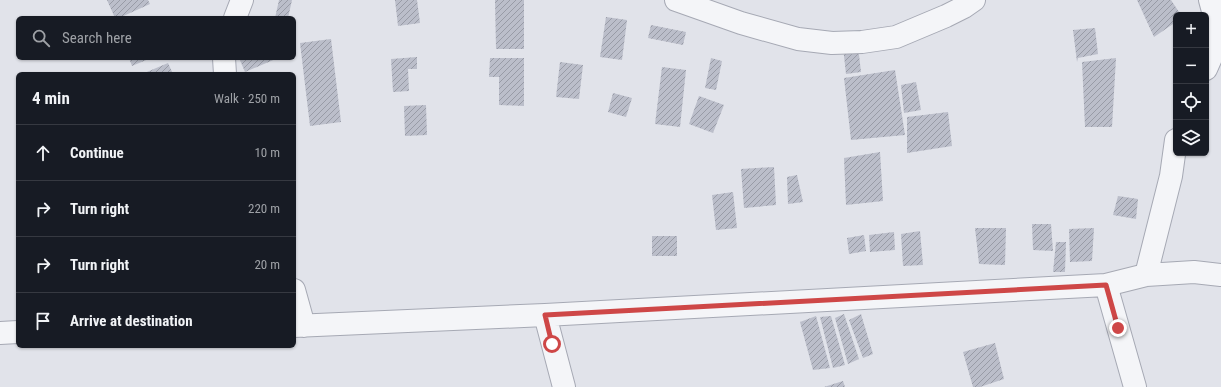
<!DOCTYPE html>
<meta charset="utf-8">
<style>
:root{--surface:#171b24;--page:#242831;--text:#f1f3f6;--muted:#9ea1a6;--line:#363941}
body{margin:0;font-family:"Roboto Condensed",sans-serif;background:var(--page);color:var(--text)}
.controls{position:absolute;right:12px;top:12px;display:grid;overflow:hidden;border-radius:6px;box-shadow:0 1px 3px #0004}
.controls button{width:36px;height:36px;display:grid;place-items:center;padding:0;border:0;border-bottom:1px solid var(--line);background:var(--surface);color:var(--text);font:20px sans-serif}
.stop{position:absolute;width:12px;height:12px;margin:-9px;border:3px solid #ce4747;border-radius:50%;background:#fff}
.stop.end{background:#ce4747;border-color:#fff;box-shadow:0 1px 4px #0008}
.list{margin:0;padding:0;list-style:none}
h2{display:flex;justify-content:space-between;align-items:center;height:52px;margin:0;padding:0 16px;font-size:17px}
h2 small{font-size:13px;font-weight:400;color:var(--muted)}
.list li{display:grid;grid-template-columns:26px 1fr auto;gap:12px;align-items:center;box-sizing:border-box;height:56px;padding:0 16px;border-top:1px solid var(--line)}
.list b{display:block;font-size:15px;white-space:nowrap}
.list em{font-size:13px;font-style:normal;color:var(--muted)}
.icon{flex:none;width:22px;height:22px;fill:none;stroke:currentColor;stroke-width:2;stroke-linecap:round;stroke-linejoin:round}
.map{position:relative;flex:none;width:1221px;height:387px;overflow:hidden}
.search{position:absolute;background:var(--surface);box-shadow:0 1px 3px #0004;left:16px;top:16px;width:280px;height:44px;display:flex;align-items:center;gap:10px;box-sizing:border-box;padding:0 14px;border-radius:6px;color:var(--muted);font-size:15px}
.panel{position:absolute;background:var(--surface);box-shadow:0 1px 3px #0004;left:16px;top:72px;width:280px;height:276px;border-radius:6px}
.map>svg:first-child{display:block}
.building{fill:url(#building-hatch)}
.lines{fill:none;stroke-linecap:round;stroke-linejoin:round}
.minor-casing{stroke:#a6a9b4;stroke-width:24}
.minor{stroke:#f4f5f8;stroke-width:22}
.route{stroke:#ce4747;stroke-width:5}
</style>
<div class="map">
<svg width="1221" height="387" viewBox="0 0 1221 387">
<defs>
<pattern id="building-hatch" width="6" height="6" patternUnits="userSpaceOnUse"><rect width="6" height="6" fill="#bbbeca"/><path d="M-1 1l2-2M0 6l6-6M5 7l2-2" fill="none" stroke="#989ba6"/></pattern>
</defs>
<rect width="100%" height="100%" fill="#e1e3ea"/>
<!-- building -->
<path class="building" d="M107 0H148L150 4 119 18H115Z
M279 0H292L288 18H275Z
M395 0H417L420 23 398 26Z
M495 0H524V49H496Z
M1137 0H1171L1181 15H1176V22L1154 37Z
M606 17 627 20 622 60 600 57Z
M651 25 686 32 683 45 648 38Z
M1095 28 1098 54 1078 58 1077 62 1073 30Z
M331 39 341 122 310 126 300 43Z
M858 46 861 72 846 74 843 47Z
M417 57V69H408L409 91 393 92 391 59Z
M129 58H151L132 66Z
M239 58H278L245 72Z
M490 58H524V106L499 105V77H489Z
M711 58 722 61 716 90 705 88Z
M1116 58 1112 127H1085L1082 62Z
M560 62 583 65 579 99 556 97Z
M168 63 173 74H142Z
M662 67 686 70 680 127 655 124Z
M895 70 905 135 851 140 844 78Z
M916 82 921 110 904 113 901 85Z
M613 93 632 98 626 117 608 112Z
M699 96 724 105 713 133 689 124Z
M426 105 427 135 405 136 404 106Z
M948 112 952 146 907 153V117Z
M880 152 883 201 846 205 844 158Z
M774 167 776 205 744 208 741 169Z
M797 175 803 202 788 204 787 177Z
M733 192 737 228 716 230 712 195Z
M1118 196 1138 199 1136 219 1113 215Z
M1032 224H1051L1053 251 1033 250Z
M975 228H1006L1005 265 979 264Z
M1094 228 1092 261 1070 262 1069 229Z
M920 231 923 265 903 266 901 234Z
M894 232 895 250 870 252 869 235Z
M864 235 866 251 849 254 847 238Z
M652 236H677V256H652Z
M1056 242H1066L1065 272H1053Z
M844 314 859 359 848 364 835 318Z
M861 314 873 354 863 358 849 320Z
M816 316 830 368 813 370 800 322Z
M831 316 845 365 833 368 820 317Z
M995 343 1004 379 980 387H973L963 352Z
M843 381 845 387H824Z"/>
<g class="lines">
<defs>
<path id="minor" d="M676 0 741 23 798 39 832 43 862 42 896 37 946 16 964 7 974 0
M235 18 242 0
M224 58 225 74
M1206 69 1220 37 1210 0
M1146 275 1171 176 1176 140
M1106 285 1135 387
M294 290 304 326
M545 315 564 387
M294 326 545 315 1106 285 1146 275 1194 272 1221 275
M0 333 18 332"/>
</defs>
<!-- minor casing -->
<use href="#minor" class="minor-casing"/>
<!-- minor -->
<use href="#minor" class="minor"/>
</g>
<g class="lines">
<!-- route -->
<path class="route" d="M552 344 545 315 1106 285 1118 328"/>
</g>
</svg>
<div class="controls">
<button>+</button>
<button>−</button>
<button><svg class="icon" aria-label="locate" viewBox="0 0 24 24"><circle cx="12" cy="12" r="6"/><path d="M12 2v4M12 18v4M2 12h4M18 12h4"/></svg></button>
<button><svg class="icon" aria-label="layers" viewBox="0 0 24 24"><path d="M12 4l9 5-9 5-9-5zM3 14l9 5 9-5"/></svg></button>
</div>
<div class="stop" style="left:552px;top:344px"></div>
<div class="stop end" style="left:1118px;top:328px"></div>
<div class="search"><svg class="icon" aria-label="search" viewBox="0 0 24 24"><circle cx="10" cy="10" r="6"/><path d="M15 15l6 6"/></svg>Search here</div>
<section class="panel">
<h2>4 min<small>Walk · 250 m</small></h2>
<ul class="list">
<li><svg class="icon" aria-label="ahead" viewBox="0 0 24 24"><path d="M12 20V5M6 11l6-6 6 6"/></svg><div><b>Continue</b></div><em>10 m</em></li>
<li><svg class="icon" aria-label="right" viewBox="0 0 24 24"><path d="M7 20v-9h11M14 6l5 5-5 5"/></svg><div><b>Turn right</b></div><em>220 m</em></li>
<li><svg class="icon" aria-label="right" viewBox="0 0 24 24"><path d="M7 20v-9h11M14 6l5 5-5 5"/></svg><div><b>Turn right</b></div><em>20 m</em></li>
<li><svg class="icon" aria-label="arrive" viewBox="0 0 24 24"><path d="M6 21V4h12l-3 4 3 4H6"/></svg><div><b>Arrive at destination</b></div></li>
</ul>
</section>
</div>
